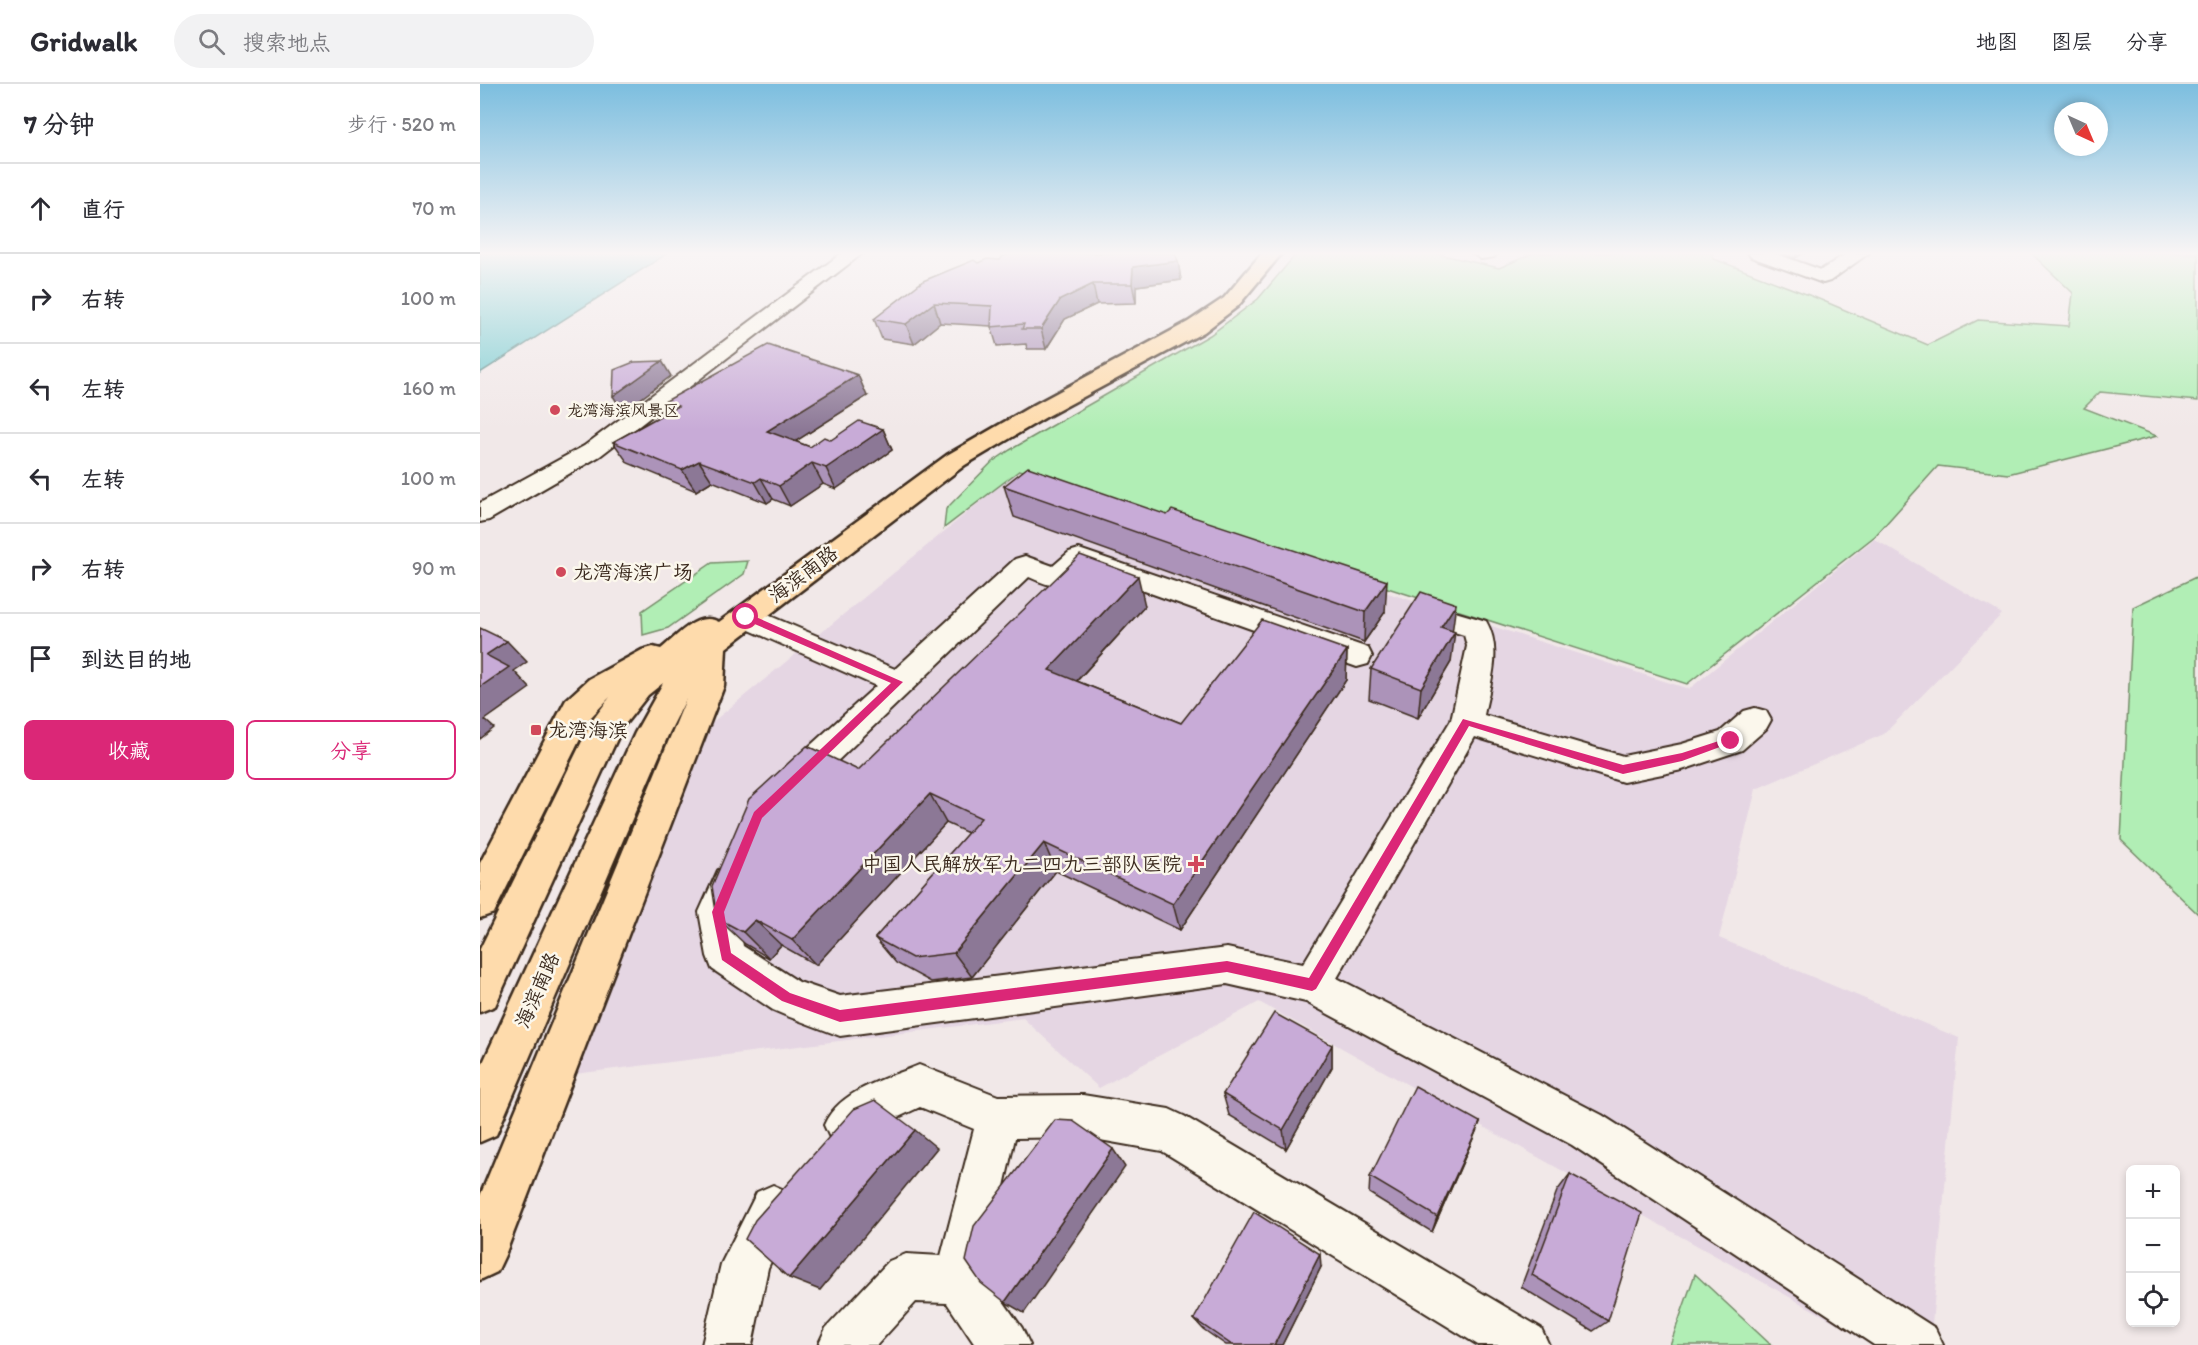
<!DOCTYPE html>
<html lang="zh">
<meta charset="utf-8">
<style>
:root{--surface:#fff;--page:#f2f2f3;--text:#2b2b33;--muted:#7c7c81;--line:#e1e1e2;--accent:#db2777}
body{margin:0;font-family:Itim,"LXGW WenKai TC",sans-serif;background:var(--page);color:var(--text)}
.controls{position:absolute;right:18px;bottom:18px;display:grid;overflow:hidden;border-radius:9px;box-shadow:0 3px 9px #0003}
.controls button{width:54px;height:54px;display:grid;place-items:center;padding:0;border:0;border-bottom:2px solid var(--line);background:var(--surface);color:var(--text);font:30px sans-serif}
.compass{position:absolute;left:1574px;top:18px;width:54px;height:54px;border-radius:50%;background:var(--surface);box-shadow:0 3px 9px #0003;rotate:136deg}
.stop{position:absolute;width:18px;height:18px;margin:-14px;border:4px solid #db2777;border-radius:50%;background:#fff}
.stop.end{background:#db2777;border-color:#fff;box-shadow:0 2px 6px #0008}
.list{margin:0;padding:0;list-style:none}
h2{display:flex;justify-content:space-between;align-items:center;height:78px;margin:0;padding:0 24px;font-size:26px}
h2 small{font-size:20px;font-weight:400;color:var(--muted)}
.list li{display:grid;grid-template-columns:39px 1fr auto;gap:18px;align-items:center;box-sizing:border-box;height:90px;padding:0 24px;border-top:2px solid var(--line)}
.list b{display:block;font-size:22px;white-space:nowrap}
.list em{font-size:20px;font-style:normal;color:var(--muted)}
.actions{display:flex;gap:12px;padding:18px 24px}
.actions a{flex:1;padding:14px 0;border:2px solid var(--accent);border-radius:9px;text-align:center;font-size:21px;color:var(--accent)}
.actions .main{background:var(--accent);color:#fff}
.icon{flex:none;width:33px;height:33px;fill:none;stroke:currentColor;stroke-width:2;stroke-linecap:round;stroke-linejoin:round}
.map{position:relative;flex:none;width:1718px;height:1261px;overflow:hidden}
header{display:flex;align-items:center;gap:36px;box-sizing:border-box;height:84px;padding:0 30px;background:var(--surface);border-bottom:2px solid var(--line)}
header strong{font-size:28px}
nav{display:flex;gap:33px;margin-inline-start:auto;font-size:21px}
.search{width:420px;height:54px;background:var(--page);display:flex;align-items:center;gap:15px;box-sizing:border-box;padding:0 21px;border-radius:33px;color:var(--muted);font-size:22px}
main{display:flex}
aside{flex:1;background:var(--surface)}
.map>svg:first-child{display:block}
.built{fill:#e5d6e3}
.green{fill:#b1eeb5;stroke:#768c6a;stroke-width:1.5}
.water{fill:#7accd1;stroke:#618b89;stroke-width:1.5}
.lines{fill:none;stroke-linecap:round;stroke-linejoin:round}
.minor-casing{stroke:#3b2a1e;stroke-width:4}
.highway-casing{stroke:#3b2a1e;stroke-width:5}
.minor{fill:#fbf7ec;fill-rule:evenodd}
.highway{fill:#fedbac;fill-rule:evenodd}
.wall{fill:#ac93b9;stroke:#3b2a1e;stroke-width:1.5}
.shaded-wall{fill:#8c7896;stroke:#3b2a1e;stroke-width:1.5}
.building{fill:#c8abd7;stroke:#3b2a1e;stroke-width:1.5}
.route{fill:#db2777}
.poi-dot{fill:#d1495b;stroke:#fbf7ec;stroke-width:2}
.labels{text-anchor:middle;stroke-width:5;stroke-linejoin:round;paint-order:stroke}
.far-poi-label{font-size:16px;fill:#3b2a1e;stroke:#fbf7ec;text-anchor:start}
.poi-label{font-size:20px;fill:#3b2a1e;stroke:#fbf7ec;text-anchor:start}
.street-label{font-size:20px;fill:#3b2a1e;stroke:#fbf7ec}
</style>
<header>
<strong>Gridwalk</strong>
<div class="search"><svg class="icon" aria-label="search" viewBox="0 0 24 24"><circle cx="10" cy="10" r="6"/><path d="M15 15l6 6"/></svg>搜索地点</div>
<nav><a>地图</a><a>图层</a><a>分享</a></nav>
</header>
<main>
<aside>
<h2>7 分钟<small>步行 · 520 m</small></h2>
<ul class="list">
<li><svg class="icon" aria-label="ahead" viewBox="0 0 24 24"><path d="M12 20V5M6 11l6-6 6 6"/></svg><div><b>直行</b></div><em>70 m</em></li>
<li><svg class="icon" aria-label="right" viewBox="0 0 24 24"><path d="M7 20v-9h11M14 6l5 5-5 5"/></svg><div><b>右转</b></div><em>100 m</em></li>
<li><svg class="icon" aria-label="left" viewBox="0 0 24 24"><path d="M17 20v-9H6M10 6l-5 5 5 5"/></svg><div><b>左转</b></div><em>160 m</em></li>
<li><svg class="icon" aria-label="left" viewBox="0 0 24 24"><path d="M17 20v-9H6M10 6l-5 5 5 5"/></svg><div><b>左转</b></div><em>100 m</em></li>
<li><svg class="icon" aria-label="right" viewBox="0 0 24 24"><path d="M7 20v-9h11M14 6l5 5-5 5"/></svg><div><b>右转</b></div><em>90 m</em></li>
<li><svg class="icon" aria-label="arrive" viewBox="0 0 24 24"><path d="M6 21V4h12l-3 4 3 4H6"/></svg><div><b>到达目的地</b></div></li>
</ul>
<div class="actions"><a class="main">收藏</a><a>分享</a></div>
</aside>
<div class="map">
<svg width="1718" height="1261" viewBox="0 0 1718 1261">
<rect width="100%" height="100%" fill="#f1e8e8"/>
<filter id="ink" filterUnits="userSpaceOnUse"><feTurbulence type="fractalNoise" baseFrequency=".0167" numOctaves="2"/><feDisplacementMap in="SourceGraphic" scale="12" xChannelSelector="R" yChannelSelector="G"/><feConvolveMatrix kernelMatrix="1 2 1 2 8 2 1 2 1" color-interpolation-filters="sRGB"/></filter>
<g filter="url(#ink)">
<!-- built -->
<path class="built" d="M534 390 1209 605 1394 455 1522 530 1404 650 1276 705 1239 854 1479 954 1450 1261H1396L779 918 619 1004 543 934 95 990 229 641Z"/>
<!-- green -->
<path class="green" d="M817 169H954L1019 184 1054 169H1232L1234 175 1334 213 1448 261 1498 236 1589 242 1593 209 1551 169H1718V317L1620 308 1604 324 1677 352 1528 390 1458 382 1395 452 1207 600 540 386 464 444 466 425 512 378 530 366 730 251 778 215Z
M268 477 264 490 188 544 163 551 162 527 232 479Z
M1718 492V830L1641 756 1653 523Z
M1215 1190 1291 1261H1190Z"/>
<!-- water -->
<path class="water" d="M0 169H188L0 289Z"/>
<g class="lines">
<defs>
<path id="minor" d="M362 169H383L120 372 9 436 0 438V419L104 362Z
M992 169H1017L1014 173 1001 175Z
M1268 169H1294L1341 186 1367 169H1389L1350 197 1343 199 1271 173Z
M599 465 888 564 892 572 888 580 877 583 603 485C580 507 577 505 549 493L324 709 312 713 300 709 295 699 300 689 396 602 256 540 252 533 256 526 266 523 276 526 415 585 535 475 545 472 573 482 589 468Z
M951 521 1006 537C1023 566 1010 599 1004 631L1143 672 1202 660 1240 648 1264 627 1275 624 1286 627 1291 636 1286 645 1262 666 1202 686 1143 698 995 653 857 894 1122 1031 1455 1244 1463 1261H1394L1092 1061 826 918 747 900 360 952 307 932 293 926 232 885 227 872 219 828 238 786 251 781 264 786 269 797 257 828 263 862 319 898 360 912 747 864 823 880 971 636 987 562 984 551 941 538 937 531 941 524Z
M439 981 518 1012 603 1011 689 1025 704 1032 1061 1244 1069 1261H998L682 1067 603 1053 535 1054 504 1190 542 1244 550 1261H495L467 1219 436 1218 397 1261H338L346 1244 409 1177 426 1170 461 1172 494 1045 440 1023 393 1045 381 1056 366 1063 351 1056 344 1041C359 1006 406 995 439 981Z
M293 1101 309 1108 316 1124 288 1184 272 1261H222L241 1180 277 1108Z"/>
<path id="highway" d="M782 169H802L758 222 724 248 566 333 485 381 246 564 244 602 25 1171 17 1188 0 1196V1112L206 615 189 649 16 1051 0 1058V985L155 649 183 599 168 611 142 644 15 922 0 928V865L112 637 130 613 111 633 14 829 0 834V779L86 616 109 595 162 566 173 563 181 565C197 552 218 526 239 538L467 371 550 323 708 238 744 214Z"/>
</defs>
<!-- minor casing -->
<use href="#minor" class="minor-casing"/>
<!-- highway casing -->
<use href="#highway" class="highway-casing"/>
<!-- minor -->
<use href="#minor" class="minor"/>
<!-- highway -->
<use href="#highway" class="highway"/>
</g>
<!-- wall -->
<path class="wall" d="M1301 169H1324L1315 174Z
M520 176 698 177 701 196 656 202V219L617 220 585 235 566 265H547L546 260 517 262 511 242 460 239 434 260 402 255 394 235 498 179Z
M387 312 315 357 330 363 351 356 403 345 412 366 356 405 343 400 310 422 293 415 287 419 232 397 216 407 148 379 133 358 191 326 186 317Z
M524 402 905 528 884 558 534 433Z
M665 522 597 597 701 639 867 566 866 596 700 846 576 787 492 893 451 898 416 879 395 854 488 749 466 739 336 881 301 861 289 874 265 860 237 834 378 686Z
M972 547 971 578 938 634 889 615 891 585Z
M852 961V983L806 1065 749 1031 743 1010Z
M1000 1038 992 1057 952 1148 889 1109 890 1093Z
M1090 1090 1128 1237 1113 1247 1041 1203 1077 1107Z
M841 1183 802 1261H746L723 1245 714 1235Z"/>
<!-- shaded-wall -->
<path class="shaded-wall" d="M1317 169H1324L1315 174Z
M698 177 701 196 656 202V219L652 200 653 183Z
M613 200 617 220 585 235 566 265 561 245 580 216Z
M454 219 460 239 434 260 426 240Z
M182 277 191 292 143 328 133 312Z
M378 291 387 312 299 368 287 347Z
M403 345 412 366 356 405 346 384Z
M219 377 232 397 216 407 202 386Z
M332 379 343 400 310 422 299 402Z
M281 394 293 415 287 419 275 398Z
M658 492 665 522 579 616 569 586Z
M907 497 905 528 884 558 885 528Z
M976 520 972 550 961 543Z
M975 548 971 578 938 634 941 604Z
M27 557 47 578 34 587 50 604 5 636 14 644 0 655V603L6 571Z
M867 566 866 596 700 846 693 820Z
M450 710 466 739 336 881 312 856Z
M564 759 576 787 492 893 474 869Z
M275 836 301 861 289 874 263 848Z
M852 961V983L806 1065 803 1046Z
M1000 1038 992 1057 952 1148 957 1133Z
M435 1046 457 1064 340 1206 309 1194Z
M633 1065 645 1083 544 1229 525 1218Z
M840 1170 841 1183 802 1261H794Z"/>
<!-- building -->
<path class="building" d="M536 169H695L698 177 653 183 652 200H613L580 216 561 245H542L544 240 511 243 512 222 454 219 426 240 394 235 443 197 494 176 498 179 507 175 520 176 523 172Z
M288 261 378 291 287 347 330 363 344 353 351 356 379 337 403 345 346 384 332 379 299 402 281 394 275 398 219 377 202 386 133 358 198 322 186 317Z
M182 277 133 312 134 286 154 278Z
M548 383 687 431 692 426 907 497 885 528 524 402Z
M600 471 658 492 569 586 701 639 782 536 867 566 693 820 564 759 474 869 432 874 395 854 501 734 450 710 312 856 275 836 263 848 237 834 232 802 269 715 327 662 378 686Z
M941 508 976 520 961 543 975 548 941 604 891 585Z
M0 544 27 557 6 571 29 583 0 603Z
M794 929 852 961 803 1046 743 1010Z
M935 1002 1000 1038 957 1133 890 1093Z
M395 1016 435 1046 309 1194 265 1155 275 1136 374 1025Z
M575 1036 593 1037 633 1065 525 1218 501 1199 486 1177 494 1142Z
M1090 1090 1162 1129 1128 1237 1052 1191Z
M774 1128 840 1170 794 1261H752L714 1235Z"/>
</g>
<!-- sky -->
<linearGradient id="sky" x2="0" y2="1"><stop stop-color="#7cbedf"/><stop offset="0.49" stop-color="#f9f5f5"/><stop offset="1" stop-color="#f9f5f5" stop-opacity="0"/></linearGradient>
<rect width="1718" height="346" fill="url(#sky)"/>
<!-- route -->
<path class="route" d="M263 530H269L423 598 282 734 244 828 251 869 310 909 360 926 747 877 829 894 983 635 1143 681 1202 669 1251 653 1256 657 1202 677 1143 690 989 642 836 905 832 907 747 888 360 938 302 917 242 876 232 828 274 728 411 599 263 535Z"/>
<!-- markers -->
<g class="poi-dot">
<circle cx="75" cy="326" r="6"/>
<circle cx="81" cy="488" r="6"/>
<rect x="50" y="640" width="12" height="12" rx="3"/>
<path d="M713 771h6v6h6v6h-6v6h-6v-6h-6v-6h6z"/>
</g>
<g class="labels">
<!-- far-poi labels -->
<g class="far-poi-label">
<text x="87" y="332">龙湾海滨风景区</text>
</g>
<!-- poi labels -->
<g class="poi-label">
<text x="93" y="495">龙湾海滨广场</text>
<text x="68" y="653">龙湾海滨</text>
<text x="702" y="787" text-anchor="end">中国人民解放军九二四九三部队医院</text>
</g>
<!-- street labels -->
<g class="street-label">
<text transform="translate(323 490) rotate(-37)" y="7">海滨南路</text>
<text transform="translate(57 906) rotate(-66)" y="7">海滨南路</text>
</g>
</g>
</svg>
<div class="controls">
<button>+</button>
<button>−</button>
<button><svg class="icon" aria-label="locate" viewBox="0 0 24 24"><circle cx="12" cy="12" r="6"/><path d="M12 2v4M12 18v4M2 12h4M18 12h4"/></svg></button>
</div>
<svg class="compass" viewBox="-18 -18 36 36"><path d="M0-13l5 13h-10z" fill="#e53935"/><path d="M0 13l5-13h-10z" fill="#7c7c81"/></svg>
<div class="stop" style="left:266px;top:533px"></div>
<div class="stop end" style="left:1251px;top:657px"></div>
</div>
</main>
